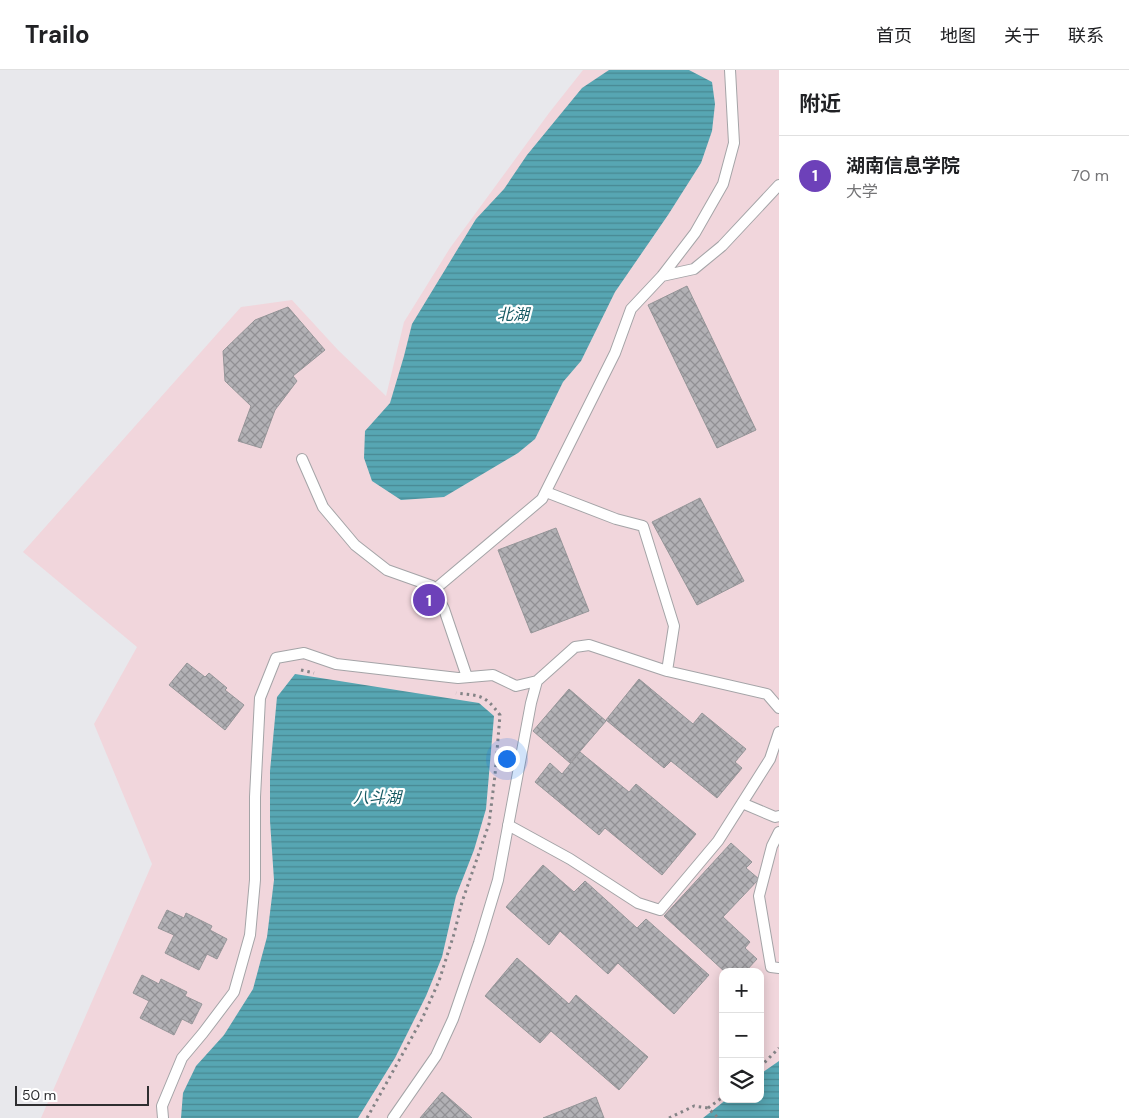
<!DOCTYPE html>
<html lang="zh">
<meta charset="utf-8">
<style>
:root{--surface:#fff;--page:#f2f2f2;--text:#202124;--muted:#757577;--line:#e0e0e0;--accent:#6d41b9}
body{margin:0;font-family:"DM Sans","Noto Sans SC",sans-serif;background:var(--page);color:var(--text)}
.controls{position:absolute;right:15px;bottom:15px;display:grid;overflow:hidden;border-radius:10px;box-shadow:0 2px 12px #0003}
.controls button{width:45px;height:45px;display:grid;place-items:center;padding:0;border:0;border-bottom:1px solid var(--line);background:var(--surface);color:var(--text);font:25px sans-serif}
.scale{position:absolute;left:15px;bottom:12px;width:134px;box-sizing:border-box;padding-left:5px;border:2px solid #2e2e30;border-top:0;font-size:14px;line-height:18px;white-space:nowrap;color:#2e2e30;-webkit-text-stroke:4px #fff;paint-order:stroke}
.you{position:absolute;left:506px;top:688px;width:18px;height:18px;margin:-12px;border:4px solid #fff;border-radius:50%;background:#1a73e8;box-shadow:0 0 0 8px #1a73e833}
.badge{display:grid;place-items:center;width:32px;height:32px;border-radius:50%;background:var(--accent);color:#fff;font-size:16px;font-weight:700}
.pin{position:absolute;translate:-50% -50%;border:2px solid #fff;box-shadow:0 1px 5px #0006}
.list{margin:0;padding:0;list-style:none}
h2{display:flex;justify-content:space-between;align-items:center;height:65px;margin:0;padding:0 20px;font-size:21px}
h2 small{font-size:16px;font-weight:400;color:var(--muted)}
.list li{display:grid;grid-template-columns:32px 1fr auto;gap:15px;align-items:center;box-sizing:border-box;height:80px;padding:0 20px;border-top:1px solid var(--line)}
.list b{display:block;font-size:19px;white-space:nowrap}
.list p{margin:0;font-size:16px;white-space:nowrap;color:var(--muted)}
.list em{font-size:16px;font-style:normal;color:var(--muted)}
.icon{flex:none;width:28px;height:28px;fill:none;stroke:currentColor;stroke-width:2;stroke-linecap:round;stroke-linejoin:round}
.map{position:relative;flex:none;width:779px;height:1048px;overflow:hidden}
header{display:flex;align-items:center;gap:30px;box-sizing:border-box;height:70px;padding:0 25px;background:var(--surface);border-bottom:1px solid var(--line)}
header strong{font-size:24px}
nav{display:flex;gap:28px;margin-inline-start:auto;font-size:18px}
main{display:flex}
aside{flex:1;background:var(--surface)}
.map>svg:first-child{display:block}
.education{fill:#f1d6dc;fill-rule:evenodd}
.water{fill:url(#water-rules)}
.building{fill:url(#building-cross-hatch);stroke:#959598}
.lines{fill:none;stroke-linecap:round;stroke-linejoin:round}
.service-casing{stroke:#a4a4a7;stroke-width:12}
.path{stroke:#838386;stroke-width:3;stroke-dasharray:2.5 4;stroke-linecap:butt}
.service{stroke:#fff;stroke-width:10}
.labels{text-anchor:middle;stroke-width:4.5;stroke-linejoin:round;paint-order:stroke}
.water-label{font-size:16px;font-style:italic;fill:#165963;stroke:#fff}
</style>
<header>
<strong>Trailo</strong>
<nav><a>首页</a><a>地图</a><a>关于</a><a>联系</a></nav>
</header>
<main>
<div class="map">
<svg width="779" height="1048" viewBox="0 0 779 1048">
<defs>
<pattern id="water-rules" width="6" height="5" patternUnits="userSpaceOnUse" patternTransform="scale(1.25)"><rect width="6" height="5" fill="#57a6b3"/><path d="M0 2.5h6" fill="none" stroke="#488892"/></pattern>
<pattern id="building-cross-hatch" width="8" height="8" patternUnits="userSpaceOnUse" patternTransform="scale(1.25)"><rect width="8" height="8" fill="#b2b1b5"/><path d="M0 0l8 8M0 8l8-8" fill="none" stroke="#919094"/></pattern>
</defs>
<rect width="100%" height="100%" fill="#e8e8ec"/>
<!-- education -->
<path class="education" d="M583 0H779V1048H41L152 794 94 654 137 577 23 482 241 237 292 230 338 280 386 326 404 252 450 178 549 43ZM723 902H760V1029H723Z"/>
<!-- water -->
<path class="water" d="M609 0H689L712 12 715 34 712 61 701 93 668 145 615 222 581 291 563 312 535 369 518 383 444 427 401 430 372 411 364 388 365 361 390 333 404 286 412 254 476 149 504 119 527 85 582 18Z
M295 604 479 633 494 646 486 739 474 780 456 826 442 887 426 926 395 988 358 1048H181L183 1023 196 996 224 965 253 919 267 867 274 810 270 751V701L277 627Z
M779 991V1048H703L727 1029H760V1004Z"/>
<!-- building -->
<path class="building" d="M687 216 756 360 717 378 648 235Z
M288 237 325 280 293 306 297 311 275 340 261 378 238 371 251 336 225 311 223 281 255 250Z
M700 428 744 511 697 535 652 452Z
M556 458 589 541 531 563 498 480Z
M187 593 205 607 209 603 227 618 225 620 244 635 225 660 169 615Z
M639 609 693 654 702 643 746 679 735 692 742 698 717 728 671 691 664 698 606 650Z
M569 619 606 651 570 693 533 661Z
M580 682 629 722 636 714 696 764 662 805 605 758 599 765 535 712 550 693 562 704Z
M731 773 752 792 746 798 759 809 723 847 750 872 745 878 757 889 745 902H725L664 846Z
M543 795 574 822 585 811 637 858 646 849 709 905 674 944 618 893 608 904 560 861 549 875 506 837Z
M167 840 184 848 186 843 212 856 210 860 227 869 217 889 207 884 199 900 165 883 174 865 158 858Z
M517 888 569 934 576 925 648 987 619 1020 551 961 540 973 485 926Z
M142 905 159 914 161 909 187 922 185 926 202 934 192 954 182 949 174 965 140 948 149 931 133 923Z
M442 1022 472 1048H420Z
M596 1027 604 1048H543Z"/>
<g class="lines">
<defs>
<path id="service" d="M662 206 694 199 722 176 779 115
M302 389 323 437 355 475 387 500 432 516 444 539 467 607
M546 422 616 449 643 456 674 556 667 601
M434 520 542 429 615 283 631 239 662 206 695 163 723 114 734 73 730 0
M537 611 575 577 589 575 667 601 767 624 779 638
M742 733 775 747 779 746
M508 755 570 789 638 833 660 840 718 771 770 689 779 662
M779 762 772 776 759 826 771 897 779 898
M163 1048 162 1036 182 988 203 963 234 922 250 865 255 810V727L260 628 276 588 304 583 336 594 405 602 458 608 493 605 516 616 537 611 531 633 498 810 479 873 453 949 436 986 393 1048"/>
</defs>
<!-- service casing -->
<use href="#service" class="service-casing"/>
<!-- path -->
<path class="path" d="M301 600 314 603
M760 997 779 978
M708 1038 723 1027
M367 1048 422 949 439 911 454 864 462 832 489 754 495 705 500 645C484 624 481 626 456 623
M669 1048 694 1036 708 1038 718 1048"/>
<!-- service -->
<use href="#service" class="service"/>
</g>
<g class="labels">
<!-- water labels -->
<g class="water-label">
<text x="513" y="250">北湖</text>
<text x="377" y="733">八斗湖</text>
</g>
</g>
</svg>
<div class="controls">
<button>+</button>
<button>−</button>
<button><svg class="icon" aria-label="layers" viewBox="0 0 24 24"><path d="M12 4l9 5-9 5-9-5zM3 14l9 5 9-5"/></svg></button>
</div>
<div class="scale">50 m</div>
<div class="you"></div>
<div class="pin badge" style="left:429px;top:530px">1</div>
</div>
<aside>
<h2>附近<small></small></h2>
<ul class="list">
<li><span class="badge">1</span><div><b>湖南信息学院</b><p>大学</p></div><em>70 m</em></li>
</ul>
</aside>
</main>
